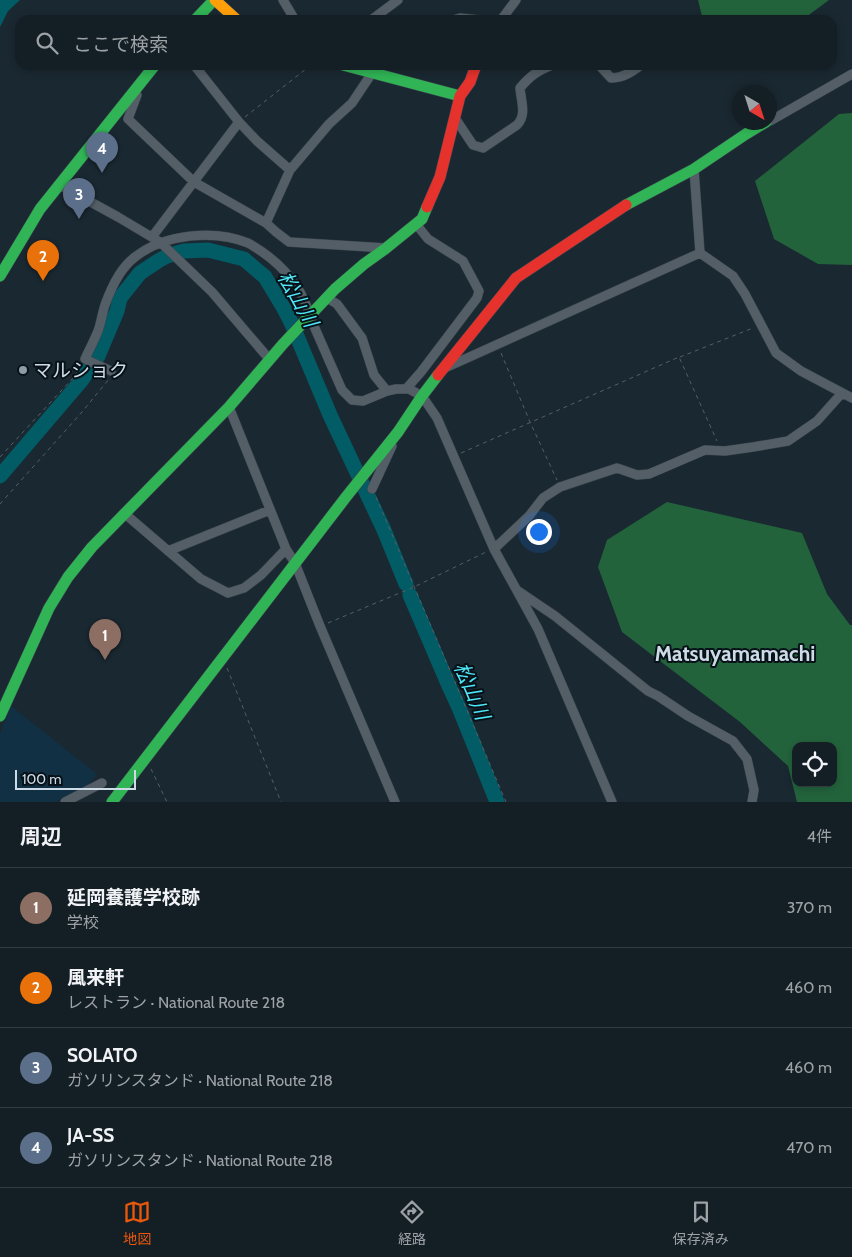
<!DOCTYPE html>
<html lang="ja">
<meta charset="utf-8">
<style>
:root{--surface:#141e25;--page:#1d272d;--text:#f1f3f6;--muted:#9da2a7;--line:#333c42;--accent:#ea580c}
body{margin:0;font-family:Cabin,"Noto Sans JP",sans-serif;background:var(--page);color:var(--text)}
.controls{position:absolute;right:15px;bottom:15px;display:grid;overflow:hidden;border-radius:10px;box-shadow:0 2px 8px #0003}
.controls button{width:45px;height:45px;display:grid;place-items:center;padding:0;border:0;border-bottom:1px solid var(--line);background:var(--surface);color:var(--text);font:25px sans-serif}
.compass{position:absolute;left:732px;top:85px;width:45px;height:45px;border-radius:50%;background:var(--surface);box-shadow:0 2px 8px #0003;rotate:141deg}
.scale{position:absolute;left:15px;bottom:12px;width:121px;box-sizing:border-box;padding-left:5px;border:2px solid #cddbe6;border-top:0;font-size:14px;line-height:18px;white-space:nowrap;color:#cddbe6;-webkit-text-stroke:4px #071118;paint-order:stroke}
.you{position:absolute;left:538px;top:531px;width:18px;height:18px;margin:-12px;border:4px solid #fff;border-radius:50%;background:#1a73e8;box-shadow:0 0 0 8px #1a73e833}
.badge{display:grid;place-items:center;width:32px;height:32px;border-radius:50%;background:var(--accent);color:#fff;font-size:16px;font-weight:700}
.pin{position:absolute;translate:-50% -41px;filter:drop-shadow(0 1px 2px #0008)}
.pin::after{content:'';position:absolute;top:26px;width:18px;height:15px;background:inherit;clip-path:polygon(0 0,100% 0,50% 100%)}
.list{margin:0;padding:0;list-style:none}
h2{display:flex;justify-content:space-between;align-items:center;height:65px;margin:0;padding:0 20px;font-size:21px}
h2 small{font-size:16px;font-weight:400;color:var(--muted)}
.list li{display:grid;grid-template-columns:32px 1fr auto;gap:15px;align-items:center;box-sizing:border-box;height:80px;padding:0 20px;border-top:1px solid var(--line)}
.list b{display:block;font-size:19px;white-space:nowrap}
.list p{margin:0;font-size:16px;white-space:nowrap;color:var(--muted)}
.list em{font-size:16px;font-style:normal;color:var(--muted)}
.icon{flex:none;width:28px;height:28px;fill:none;stroke:currentColor;stroke-width:2;stroke-linecap:round;stroke-linejoin:round}
.map{position:relative;flex:none;width:852px;height:802px;overflow:hidden}
.search{position:absolute;background:var(--surface);box-shadow:0 2px 8px #0003;left:15px;right:15px;top:15px;height:55px;display:flex;align-items:center;gap:12px;box-sizing:border-box;padding:0 18px;border-radius:15px;color:var(--muted);font-size:19px}
.sheet{height:385px;background:var(--surface)}
nav{display:flex;justify-content:space-around;align-items:center;box-sizing:border-box;height:70px;border-top:1px solid var(--line);background:var(--surface);font-size:14px;color:var(--muted)}
nav a{display:grid;justify-items:center;gap:2px}
nav .on{color:var(--accent)}
.map>svg:first-child{display:block}
.built{fill:#123043}
.forest{fill:#23633c;fill-rule:evenodd}
.water{fill:#025c66}
.lines{fill:none;stroke-linecap:round;stroke-linejoin:round}
.river{stroke:#025c66;stroke-width:15}
.street-casing{stroke:#3a454d;stroke-width:10}
.fast-casing{stroke:#3a454d;stroke-width:12}
.slow-casing{stroke:#3a454d;stroke-width:12}
.jam-casing{stroke:#3a454d;stroke-width:12}
.path{stroke:#555f66;stroke-width:1;stroke-dasharray:4 4;stroke-linecap:butt}
.street{stroke:#545e66;stroke-width:9}
.fast{stroke:#30b455;stroke-width:11}
.slow{stroke:#ff9f0a;stroke-width:11}
.jam{stroke:#e5322d;stroke-width:11}
.poi-dot{fill:#8e9ca7;stroke:#071118;stroke-width:2}
.labels{text-anchor:middle;stroke-width:4;stroke-linejoin:round;paint-order:stroke}
.poi-label{font-size:19px;fill:#cddbe6;stroke:#071118;text-anchor:start}
.water-label{font-size:20px;font-style:italic;fill:#4ee7f8;stroke:#071118}
.quarter-label{font-size:21px;font-weight:bold;fill:#cddbe6;stroke:#071118}
</style>
<div class="map">
<svg width="852" height="802" viewBox="0 0 852 802">
<rect width="100%" height="100%" fill="#1a2831"/>
<!-- built -->
<path class="built" d="M11 706 97 774 88 786 56 802H0V734Z"/>
<!-- forest -->
<path class="forest" d="M698 0H829L802 20H703Z
M852 113V265L818 264 774 239 755 181 839 114Z
M667 502 802 533 827 594 850 625H852V802H797L788 766 740 722 622 632 598 567 607 540ZM796 746H833V783H796Z"/>
<!-- water -->
<path class="water" d="M0 0H20L8 11 0 27Z"/>
<g class="lines">
<!-- river -->
<path class="river" d="M0 476 81 381 98 356 117 311 120 298 140 273 158 261 167 256 184 251 208 250 244 259 265 277 283 307 291 322 330 415 384 530 406 584
M410 595 449 686 460 710 497 802"/>
<defs>
<path id="street" d="M283 0 295 20
M371 20 398 0
M453 20 460 18 480 20
M501 20 516 0
M194 65 239 122 257 141 290 170
M379 65 372 73 352 103 329 124 290 170 266 223 276 232 289 242 386 248
M599 65 611 78C623 78 632 72 641 65
M137 95 128 119 194 182 266 223
M455 118 473 145 483 148 517 125C527 115 521 101 520 88 530 76 537 71 552 65
M770 121 852 74
M694 169 700 253
M58 185 67 189 118 217 160 242 212 292 270 360
M152 237 239 122
M700 253 733 276 745 294 776 353 801 371 852 398
M327 298 337 304 362 338 374 375 387 391 396 389H409L422 396 437 418 494 549 538 629 612 802
M445 368 700 253
M111 371 85 359C89 350 94 341 98 331 101 323 102 314 105 305 111 288 120 268 135 257 164 234 214 229 248 243 252 245 256 248 261 251 284 267 303 289 310 317L342 390 352 400 363 401 387 391
M406 389 421 372 477 298 479 291 463 261 428 239 416 224
M229 407 286 549 295 563 320 626 395 802
M372 489 392 446
M124 513 201 579 228 593 244 588 261 575 286 549
M494 549 529 516 543 498 560 487 617 468 637 475 649 474 705 450 725 451 753 447 788 441 817 421 842 393
M168 551 270 510
M518 591 555 616 648 691 658 696 688 716 733 741 747 759 754 790 752 802
M65 802 102 783"/>
<path id="fast" d="M195 20 214 0
M343 65 460 96
M626 205 694 169 746 134 766 122
M0 276 40 209 155 65
M0 716 49 608 68 577 92 547 229 407 283 344 335 289 364 264 385 249 422 219 427 207
M112 802 346 497 398 432 422 396 438 375"/>
<path id="slow" d="M215 0 237 20"/>
<path id="jam" d="M427 207 440 177 460 96 470 82 476 65
M438 375 516 278 626 205"/>
</defs>
<!-- street casing -->
<use href="#street" class="street-casing"/>
<!-- fast casing -->
<use href="#fast" class="fast-casing"/>
<!-- slow casing -->
<use href="#slow" class="slow-casing"/>
<!-- jam casing -->
<use href="#jam" class="jam-casing"/>
<!-- path -->
<path class="path" d="M245 117 311 65
M501 353 530 422 557 480
M680 357 753 328
M461 453 679 357 717 441
M0 457 73 378 81 366
M376 497 506 802
M0 504 82 412 109 379
M328 623 414 587 486 552
M227 668 281 802
M151 769 167 802"/>
<!-- street -->
<use href="#street" class="street"/>
<!-- fast -->
<use href="#fast" class="fast"/>
<!-- slow -->
<use href="#slow" class="slow"/>
<!-- jam -->
<use href="#jam" class="jam"/>
</g>
<!-- markers -->
<circle class="poi-dot" cx="23" cy="370" r="5"/>
<g class="labels">
<!-- poi labels -->
<g class="poi-label">
<text x="33" y="377">マルショク</text>
</g>
<!-- water labels -->
<g class="water-label">
<text transform="translate(298 299) rotate(61)" y="7">松山川</text>
<text transform="translate(472 691) rotate(67)" y="7">松山川</text>
</g>
<!-- quarter labels -->
<g class="quarter-label">
<text x="735" y="661">Matsuyamamachi</text>
</g>
</g>
</svg>
<div class="controls">
<button><svg class="icon" aria-label="locate" viewBox="0 0 24 24"><circle cx="12" cy="12" r="6"/><path d="M12 2v4M12 18v4M2 12h4M18 12h4"/></svg></button>
</div>
<svg class="compass" viewBox="-18 -18 36 36"><path d="M0-13l5 13h-10z" fill="#e53935"/><path d="M0 13l5-13h-10z" fill="#9da2a7"/></svg>
<div class="scale">100 m</div>
<div class="you"></div>
<div class="pin badge" style="left:105px;top:660px;background:#8d6e63">1</div>
<div class="pin badge" style="left:43px;top:281px;background:#e8710a">2</div>
<div class="pin badge" style="left:79px;top:219px;background:#5c6f8a">3</div>
<div class="pin badge" style="left:102px;top:173px;background:#5c6f8a">4</div>
<div class="search"><svg class="icon" aria-label="search" viewBox="0 0 24 24"><circle cx="10" cy="10" r="6"/><path d="M15 15l6 6"/></svg>ここで検索</div>
</div>
<section class="sheet">
<h2>周辺<small>4件</small></h2>
<ul class="list">
<li><span class="badge" style="background:#8d6e63">1</span><div><b>延岡養護学校跡</b><p>学校</p></div><em>370 m</em></li>
<li><span class="badge" style="background:#e8710a">2</span><div><b>風来軒</b><p>レストラン · National Route 218</p></div><em>460 m</em></li>
<li><span class="badge" style="background:#5c6f8a">3</span><div><b>SOLATO</b><p>ガソリンスタンド · National Route 218</p></div><em>460 m</em></li>
<li><span class="badge" style="background:#5c6f8a">4</span><div><b>JA-SS</b><p>ガソリンスタンド · National Route 218</p></div><em>470 m</em></li>
</ul>
</section>
<nav>
<a class="on"><svg class="icon" aria-label="map" viewBox="0 0 24 24"><path d="M3 6l6-2 6 2 6-2v14l-6 2-6-2-6 2zM9 4v14M15 6v14"/></svg>地図</a>
<a><svg class="icon" aria-label="directions" viewBox="0 0 24 24"><path d="M12 3l9 9-9 9-9-9zM9 14v-3h6M13 9l2 2-2 2"/></svg>経路</a>
<a><svg class="icon" aria-label="saved" viewBox="0 0 24 24"><path d="M7 4h10v16l-5-4-5 4z"/></svg>保存済み</a>
</nav>
